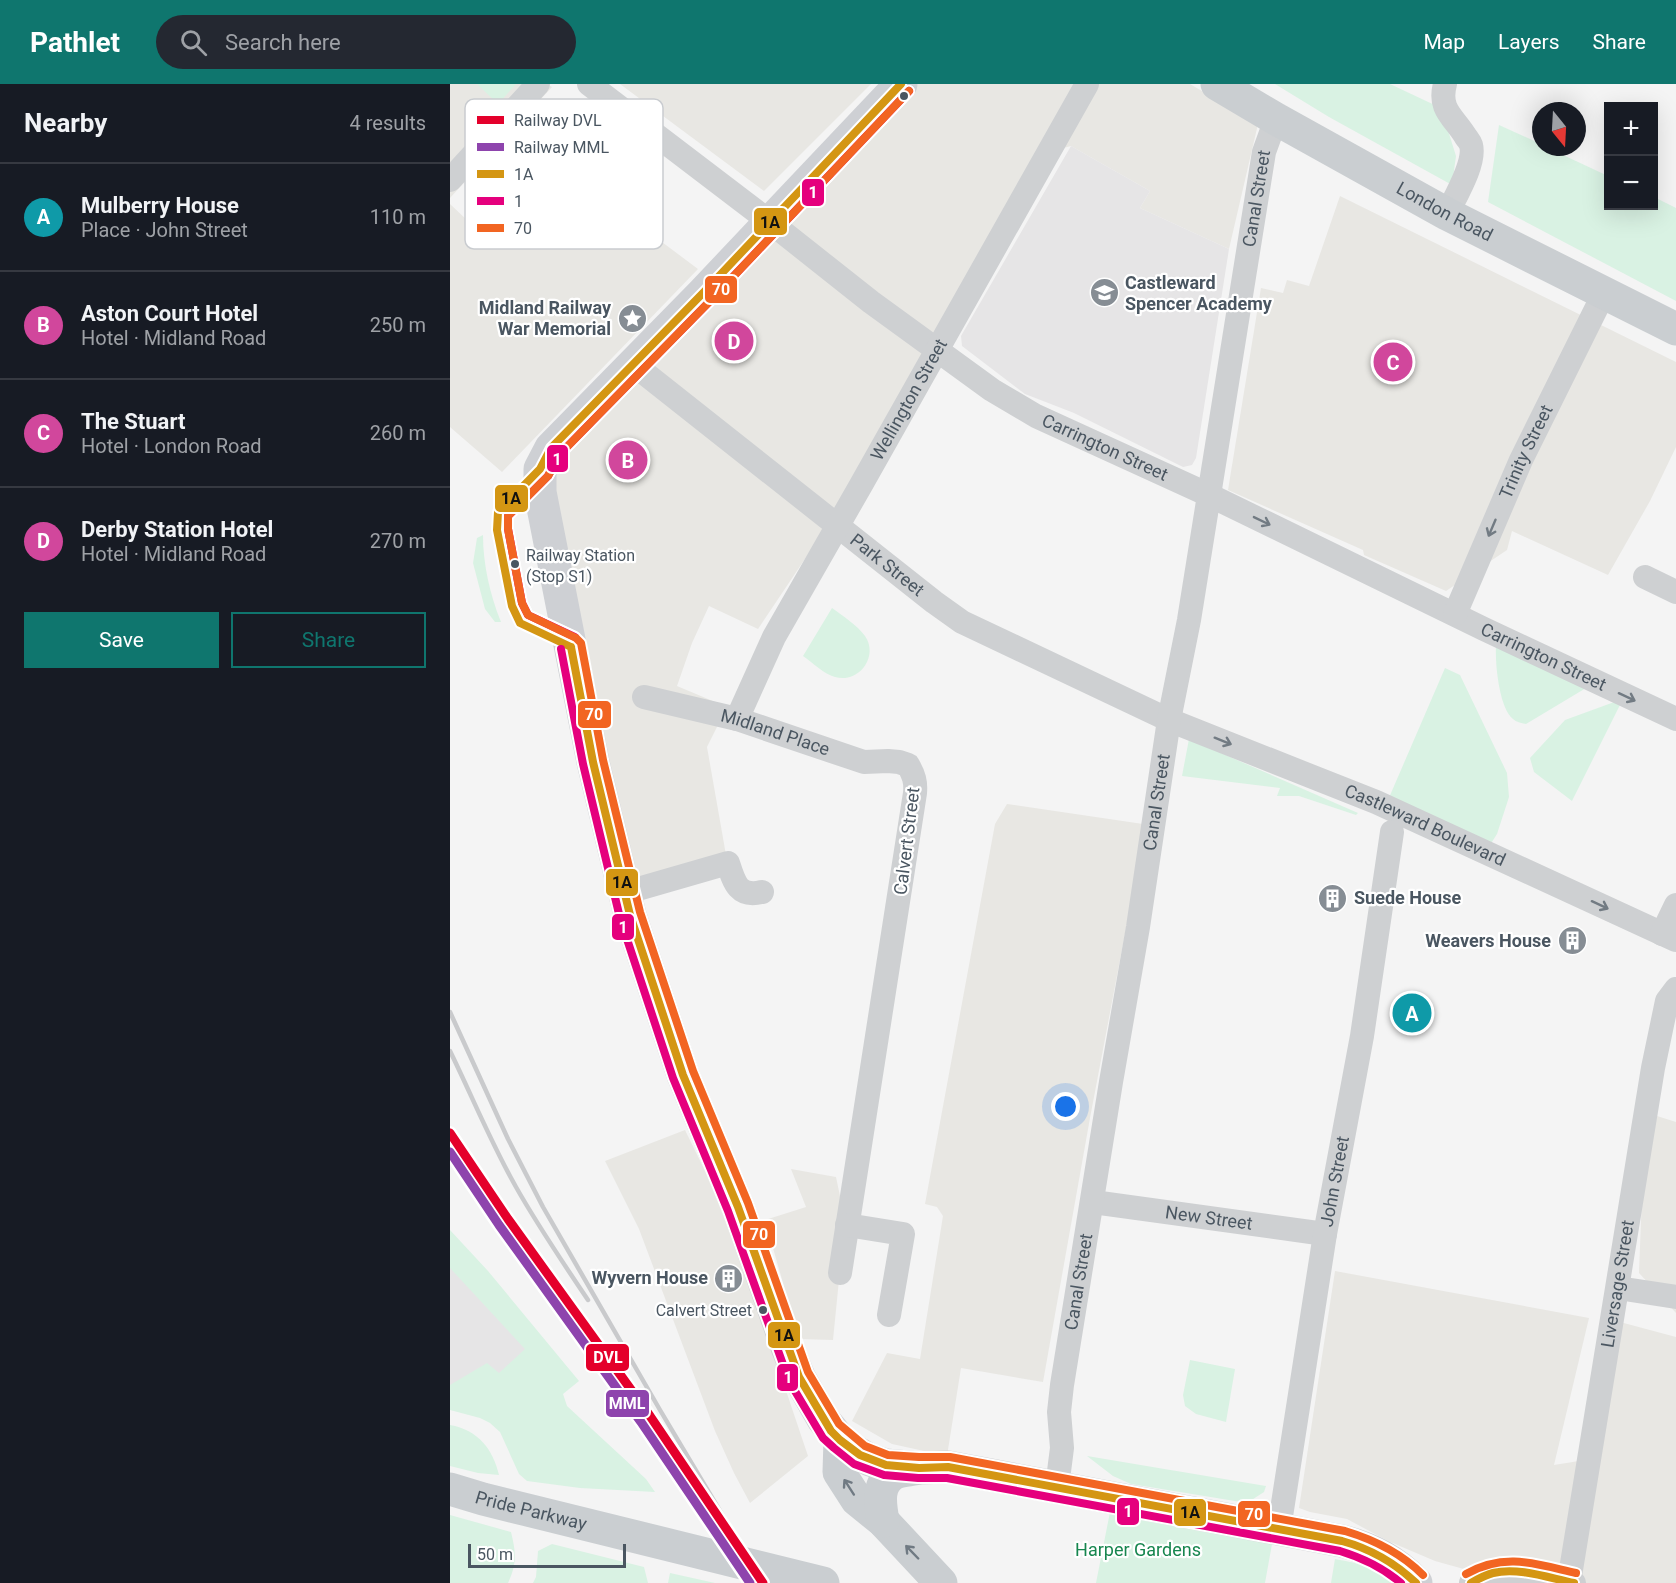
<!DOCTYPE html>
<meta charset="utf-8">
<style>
:root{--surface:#171b24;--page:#242831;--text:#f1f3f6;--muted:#9ea1a6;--line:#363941;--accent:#0f766e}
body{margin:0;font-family:Roboto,sans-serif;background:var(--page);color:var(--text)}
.controls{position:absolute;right:18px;top:18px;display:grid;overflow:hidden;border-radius:0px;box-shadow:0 6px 24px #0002}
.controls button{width:54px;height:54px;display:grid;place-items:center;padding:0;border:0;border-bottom:2px solid var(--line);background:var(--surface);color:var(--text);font:30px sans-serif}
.compass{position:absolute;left:1082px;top:18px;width:54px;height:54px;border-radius:50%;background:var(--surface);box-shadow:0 6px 24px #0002;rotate:162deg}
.scale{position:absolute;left:18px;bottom:15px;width:158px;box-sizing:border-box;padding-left:6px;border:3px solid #4a5661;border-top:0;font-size:16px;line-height:21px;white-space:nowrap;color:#4a5661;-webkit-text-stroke:4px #fff;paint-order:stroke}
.you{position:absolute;left:616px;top:1023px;width:21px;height:21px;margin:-15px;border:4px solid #fff;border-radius:50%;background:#1a73e8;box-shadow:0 0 0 9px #1a73e833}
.badge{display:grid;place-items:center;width:39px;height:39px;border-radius:50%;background:var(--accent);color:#fff;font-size:20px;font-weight:700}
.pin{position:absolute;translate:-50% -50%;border:3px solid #fff;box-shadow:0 2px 6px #0006}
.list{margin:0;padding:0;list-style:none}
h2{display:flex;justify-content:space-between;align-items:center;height:78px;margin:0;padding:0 24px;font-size:26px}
h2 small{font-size:20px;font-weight:400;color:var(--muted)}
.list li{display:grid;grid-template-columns:39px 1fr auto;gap:18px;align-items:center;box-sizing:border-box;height:108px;padding:0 24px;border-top:2px solid var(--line)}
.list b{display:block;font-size:22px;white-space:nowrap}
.list p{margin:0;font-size:20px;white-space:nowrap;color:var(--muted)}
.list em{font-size:20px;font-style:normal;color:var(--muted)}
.actions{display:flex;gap:12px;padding:18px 24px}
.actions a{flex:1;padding:14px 0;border:2px solid var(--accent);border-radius:0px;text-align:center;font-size:21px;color:var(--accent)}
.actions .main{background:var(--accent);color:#fff}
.icon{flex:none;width:33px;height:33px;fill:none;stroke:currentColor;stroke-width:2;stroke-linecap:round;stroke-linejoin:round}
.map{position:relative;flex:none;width:1226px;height:1499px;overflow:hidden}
header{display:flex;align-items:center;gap:36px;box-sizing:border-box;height:84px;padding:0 30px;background:var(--accent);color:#fff}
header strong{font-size:28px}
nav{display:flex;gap:33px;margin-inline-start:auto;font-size:21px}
.search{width:420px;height:54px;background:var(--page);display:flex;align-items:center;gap:15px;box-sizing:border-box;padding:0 21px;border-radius:33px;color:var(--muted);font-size:22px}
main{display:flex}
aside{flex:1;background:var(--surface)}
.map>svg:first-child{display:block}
.commercial{fill:#e8e7e3}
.education{fill:#e6e5e6}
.green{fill:#d9f2e3}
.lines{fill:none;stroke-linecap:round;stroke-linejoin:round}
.minor{stroke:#ced0d2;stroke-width:24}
.secondary{stroke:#ced0d4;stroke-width:33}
.primary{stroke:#caced1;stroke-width:33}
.rail{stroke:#c9cacc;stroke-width:4.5}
.bus-1-casing{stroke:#fff;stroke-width:12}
.bus-2-casing{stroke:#fff;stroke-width:12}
.bus-3-casing{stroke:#fff;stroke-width:12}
.bus-1{stroke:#d49613;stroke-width:8}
.bus-2{stroke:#e5007d;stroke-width:8}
.bus-3{stroke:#f26522;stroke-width:8}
.rail-1-casing{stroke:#fff;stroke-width:14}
.rail-2-casing{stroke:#fff;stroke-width:14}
.rail-1{stroke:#e4002b;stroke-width:9}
.rail-2{stroke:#8e44ad;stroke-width:9}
.oneway{stroke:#727b83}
.oneway2{stroke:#707a83}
.bus-dot{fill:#4a5661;stroke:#fff;stroke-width:2}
.labels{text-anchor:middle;stroke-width:4.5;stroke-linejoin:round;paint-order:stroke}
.bus-label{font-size:16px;fill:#4a5661;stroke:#fff;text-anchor:start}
.street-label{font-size:18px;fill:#4a5661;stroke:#fff}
.poi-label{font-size:18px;font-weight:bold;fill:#4a5661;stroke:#fff;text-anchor:end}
.park-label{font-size:18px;fill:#17864f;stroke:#fff}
.key{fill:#fff;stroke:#c9ccd0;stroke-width:1.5}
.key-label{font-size:16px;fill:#4a5661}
.line-badge{stroke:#fff;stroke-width:2}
.badge-label{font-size:16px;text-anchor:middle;font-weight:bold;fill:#fff}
.pale-badge-label{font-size:16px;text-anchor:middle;font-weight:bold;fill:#111}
</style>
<header>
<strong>Pathlet</strong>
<div class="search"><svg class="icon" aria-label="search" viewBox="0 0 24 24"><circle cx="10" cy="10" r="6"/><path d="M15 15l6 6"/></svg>Search here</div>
<nav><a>Map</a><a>Layers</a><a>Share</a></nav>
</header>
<main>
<aside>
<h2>Nearby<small>4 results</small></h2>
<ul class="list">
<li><span class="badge" style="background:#0f9aa8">A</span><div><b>Mulberry House</b><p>Place · John Street</p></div><em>110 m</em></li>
<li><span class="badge" style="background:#d1479c">B</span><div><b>Aston Court Hotel</b><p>Hotel · Midland Road</p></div><em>250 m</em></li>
<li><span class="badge" style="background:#d1479c">C</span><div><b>The Stuart</b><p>Hotel · London Road</p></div><em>260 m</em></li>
<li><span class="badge" style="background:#d1479c">D</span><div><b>Derby Station Hotel</b><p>Hotel · Midland Road</p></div><em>270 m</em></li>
</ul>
<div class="actions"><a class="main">Save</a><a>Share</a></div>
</aside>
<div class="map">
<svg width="1226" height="1499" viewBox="0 0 1226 1499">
<rect width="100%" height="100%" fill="#f4f4f4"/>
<!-- commercial -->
<path class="commercial" d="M0 0H97L102 3 0 114Z
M170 0H421L314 107Z
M449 0H740L808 40 779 165 690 124 700 107 621 62 594 69 377 442 308 545 259 522 242 559 227 602 277 623 257 663 276 771 183 797 90 385Z
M105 78 248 185 52 388 0 343V120L37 155Z
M890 112 1226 278V363L1200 417 1158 491 1062 447 1057 466 996 507 914 471 913 466 778 406 811 204 833 209 837 196 859 202Z
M557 720 693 740 680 823 640 1034 593 1298 511 1284 497 1372 442 1360 402 1337 437 1269 470 1275 493 1132 487 1123 475 1120 545 740Z
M1207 1032 1226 1038V1229L1189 1189 1192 1110Z
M235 1046 278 1134 358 1372 300 1419 284 1389 265 1347 189 1145 155 1077Z
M341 1085 386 1093 395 1136 383 1256 349 1255 315 1136 356 1123Z
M885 1187 1139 1234 1104 1381 1141 1375 1170 1238 1226 1253V1499H1064L985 1477 938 1457 897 1435 860 1428 849 1424Z"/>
<!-- education -->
<path class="education" d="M621 62 700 107 690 124 779 165 746 374 742 381 733 383 624 329 575 310 512 262 511 252Z
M0 1170 92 1270 0 1324Z"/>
<!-- green -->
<path class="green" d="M27 0H66L48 20Z
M825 0H940L991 24 1006 72 1002 101 879 33Z
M1049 41 1091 60V63H1096L1158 92V122H1204V113L1226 124V217L1038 118Z
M33 451C33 480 40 511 51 538H45L35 525 23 479 27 454Z
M382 524C393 532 407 541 415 552 429 572 409 600 385 593 374 590 363 579 353 572Z
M1046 562 1136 604 1076 640C1071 639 1066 638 1063 635 1049 624 1045 579 1046 562Z
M995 584 1010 591 1057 689 1059 713 1047 750 1040 761 938 716Z
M1167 617 1171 619 1122 717 1084 688 1080 674 1115 636Z
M739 655 908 729 906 731 849 712H827L830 704 732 692Z
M0 1146 38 1187 129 1297 113 1310 117 1322 196 1395 205 1408 130 1404 77 1397 69 1390 50 1348 40 1339 30 1334 0 1326V1301L37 1279 49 1289 75 1265 0 1184Z
M740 1276 785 1285 776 1338 746 1330 735 1322 733 1311Z
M0 1341C28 1346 43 1365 49 1391L28 1389 0 1382Z
M637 1372 816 1402 814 1408 797 1419 681 1400 663 1392Z
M660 1428 822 1460 815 1499H646Z
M0 1431 61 1448C66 1468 67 1480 58 1499H0Z
M102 1460 194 1483 198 1499H83L86 1493 88 1467Z
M885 1475C913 1480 921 1483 945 1499H881Z
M220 1489 265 1499H218Z"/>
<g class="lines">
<!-- minor -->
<g class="minor">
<path id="s1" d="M139 0 320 138 421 218 542 306 586 332 759 411 1034 545 1226 635"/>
<path d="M995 0C988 26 1004 33 1016 53 1018 56 1020 58 1021 61 1026 79 1005 113 997 130"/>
<path d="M0 96 88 0"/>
<path id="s2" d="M183 280 484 518 512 538 719 636 926 718 1226 856"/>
<path d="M1195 493 1226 508"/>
<path id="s3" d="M1005 530 1071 376 1154 209"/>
<path id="s4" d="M194 613 287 635 414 678 438 677 449 678 458 681C464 691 466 698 465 709L390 1189"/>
<path id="s5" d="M287 635 324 553 411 401 637 0"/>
<path d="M174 809 278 779C284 798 288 814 312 808"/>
<path d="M1212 850 1226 821"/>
<path id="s6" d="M643 1118 875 1150"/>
<path d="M397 1141 453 1150 439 1231"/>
<path d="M1168 1204 1226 1213"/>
<path id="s7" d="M607 1403 612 1364 609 1328 612 1301 661 998 688 843 719 636 739 536 814 68 826 35"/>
<path id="s8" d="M829 1445 875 1150 912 952 942 748"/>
<path id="s9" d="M1119 1498 1203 984 1217 917 1226 905"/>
<path d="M1021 1499C1028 1495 1035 1491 1043 1489 1064 1484 1103 1495 1124 1499"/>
</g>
<!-- secondary -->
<path class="secondary" d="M451 0 253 209 101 364 90 385V408L143 678 180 831 233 991 288 1123 337 1263 349 1293 373 1335 390 1356 399 1364 420 1376 436 1381 469 1384 498 1383 892 1457C922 1465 945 1477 966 1499"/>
<!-- primary -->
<g class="primary">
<path id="s10" d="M767 0 826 35 997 130 1226 245"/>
<path d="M390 1356 389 1388 407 1416 433 1437 491 1499"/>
<path id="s11" d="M0 1405 33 1415 373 1499"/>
<path d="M433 1437C430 1420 426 1399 445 1389 452 1386 462 1386 469 1384"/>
</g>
<!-- rail -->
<path class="rail" d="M0 928 58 1055 93 1123 210 1326 313 1499
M0 967C22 1012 41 1059 66 1103 88 1142 113 1179 138 1216"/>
<defs>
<path id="bus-1" d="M121 563 143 678 180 831 233 991 288 1123 349 1293 381 1347 390 1356 410 1371 436 1381 469 1384 498 1383 892 1457C921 1465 944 1478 966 1499
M121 563 70 539 62 522 47 446 48 428 90 385 101 364 253 209 451 0
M1021 1499C1028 1495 1035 1491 1043 1489 1069 1483 1099 1494 1124 1499"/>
<path id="bus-2" d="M125 553 78 531 72 519 58 445V432L98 392 110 370 261 216 459 7
M111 565 133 680 170 834 223 994 278 1127 339 1297 373 1354 384 1364 404 1380 434 1391 468 1394H497L890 1467C913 1474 932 1483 951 1499"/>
<path id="bus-3" d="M459 7 261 216 110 370 98 392 58 432V445L72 519 78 531 126 554 131 559 153 676 190 828 243 987 298 1119 358 1288 389 1340 415 1362 438 1371 469 1373H500L895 1447C925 1456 951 1469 973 1491
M1016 1490C1055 1468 1086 1480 1126 1489"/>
</defs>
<!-- bus-1 casing -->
<use href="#bus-1" class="bus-1-casing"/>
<!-- bus-2 casing -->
<use href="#bus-2" class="bus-2-casing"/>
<!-- bus-3 casing -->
<use href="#bus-3" class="bus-3-casing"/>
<!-- bus-1 -->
<use href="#bus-1" class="bus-1"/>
<!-- bus-2 -->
<use href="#bus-2" class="bus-2"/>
<!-- bus-3 -->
<use href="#bus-3" class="bus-3"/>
<defs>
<path id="rail-1" d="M0 1049 58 1135 200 1332 313 1499"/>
<path id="rail-2" d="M0 1068 49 1141 191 1338 300 1499"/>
</defs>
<!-- rail-1 casing -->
<use href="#rail-1" class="rail-1-casing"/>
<!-- rail-2 casing -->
<use href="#rail-2" class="rail-2-casing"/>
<!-- rail-1 -->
<use href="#rail-1" class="rail-1"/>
<!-- rail-2 -->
<use href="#rail-2" class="rail-2"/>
</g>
<!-- one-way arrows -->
<defs><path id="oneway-shaft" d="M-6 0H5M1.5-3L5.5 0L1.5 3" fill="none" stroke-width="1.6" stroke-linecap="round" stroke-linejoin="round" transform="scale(1.5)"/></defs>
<g class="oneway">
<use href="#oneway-shaft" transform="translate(812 437) rotate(26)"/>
<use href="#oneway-shaft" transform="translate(1042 444) rotate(113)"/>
<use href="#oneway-shaft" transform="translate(1177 613) rotate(25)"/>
<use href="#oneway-shaft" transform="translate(773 657) rotate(22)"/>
<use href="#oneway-shaft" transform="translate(1150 821) rotate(25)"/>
</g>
<g class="oneway2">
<use href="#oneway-shaft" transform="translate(399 1403) rotate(-123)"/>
<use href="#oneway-shaft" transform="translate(462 1468) rotate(-134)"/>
</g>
<!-- icons -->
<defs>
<symbol id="school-disc" viewBox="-11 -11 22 22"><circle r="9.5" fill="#868d94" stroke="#fff"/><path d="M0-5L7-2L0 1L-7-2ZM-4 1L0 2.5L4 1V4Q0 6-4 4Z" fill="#fff"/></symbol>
<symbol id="sight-disc" viewBox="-11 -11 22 22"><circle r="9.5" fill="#868d94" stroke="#fff"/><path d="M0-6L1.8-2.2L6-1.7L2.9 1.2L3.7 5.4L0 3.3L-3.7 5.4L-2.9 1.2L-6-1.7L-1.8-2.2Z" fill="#fff"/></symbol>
<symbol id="building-disc" viewBox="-11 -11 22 22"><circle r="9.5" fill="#868d94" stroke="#fff"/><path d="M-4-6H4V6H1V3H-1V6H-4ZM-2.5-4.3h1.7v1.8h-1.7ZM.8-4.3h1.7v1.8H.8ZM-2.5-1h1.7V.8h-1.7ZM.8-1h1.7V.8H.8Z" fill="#fff"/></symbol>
</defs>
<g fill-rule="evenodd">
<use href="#school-disc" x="638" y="192" width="33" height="33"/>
<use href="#sight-disc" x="166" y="218" width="33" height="33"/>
<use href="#building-disc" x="866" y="798" width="33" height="33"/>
<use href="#building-disc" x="1106" y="840" width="33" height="33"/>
<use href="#building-disc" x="262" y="1178" width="33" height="33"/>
</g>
<!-- markers -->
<g class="bus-dot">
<circle cx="454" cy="12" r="5"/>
<circle cx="65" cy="480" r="5"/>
<circle cx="313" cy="1226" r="5"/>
</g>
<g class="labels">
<!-- bus labels -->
<g class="bus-label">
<text x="76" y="477">Railway Station<tspan x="76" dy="21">(Stop S1)</tspan></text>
<text x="302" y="1232" text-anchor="end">Calvert Street</text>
</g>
<!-- street labels -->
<g class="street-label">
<text dy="6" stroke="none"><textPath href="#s7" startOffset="1305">Canal Street</textPath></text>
<text dy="6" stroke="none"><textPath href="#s10" startOffset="261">London Road</textPath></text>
<text dy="6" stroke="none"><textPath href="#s5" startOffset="363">Wellington Street</textPath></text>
<text dy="6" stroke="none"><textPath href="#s1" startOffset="633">Carrington Street</textPath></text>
<text dy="6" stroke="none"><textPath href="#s3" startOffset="177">Trinity Street</textPath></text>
<text dy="6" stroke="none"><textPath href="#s2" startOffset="324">Park Street</textPath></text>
<text dy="6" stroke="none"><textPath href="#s1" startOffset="1119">Carrington Street</textPath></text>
<text dy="6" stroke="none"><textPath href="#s4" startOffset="136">Midland Place</textPath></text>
<text dy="6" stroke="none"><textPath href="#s7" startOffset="693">Canal Street</textPath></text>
<text dy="6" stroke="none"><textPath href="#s2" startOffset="924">Castleward Boulevard</textPath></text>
<text transform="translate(457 757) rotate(-83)" y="6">Calvert Street</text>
<text dy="6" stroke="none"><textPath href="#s8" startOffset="352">John Street</textPath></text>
<text dy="6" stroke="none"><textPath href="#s6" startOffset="117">New Street</textPath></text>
<text dy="6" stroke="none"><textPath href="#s7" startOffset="207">Canal Street</textPath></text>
<text dy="6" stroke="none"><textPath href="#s9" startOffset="302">Liversage Street</textPath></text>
<text dy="6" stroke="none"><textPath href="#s11" startOffset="84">Pride Parkway</textPath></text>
</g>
<!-- poi labels -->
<g class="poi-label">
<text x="675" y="205" text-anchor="start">Castleward<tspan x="675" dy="21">Spencer Academy</tspan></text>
<text x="161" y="230">Midland Railway<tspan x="161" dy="21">War Memorial</tspan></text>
<text x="904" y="820" text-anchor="start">Suede House</text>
<text x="1101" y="863">Weavers House</text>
<text x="258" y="1200">Wyvern House</text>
</g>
<!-- park labels -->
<g class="park-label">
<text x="688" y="1472">Harper Gardens</text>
</g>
</g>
<!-- legend -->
<rect x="15" y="15" width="198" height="150" rx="9" class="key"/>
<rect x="27" y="32" width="27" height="8" fill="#e4002b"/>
<rect x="27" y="59" width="27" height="8" fill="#8e44ad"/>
<rect x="27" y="86" width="27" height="8" fill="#d49613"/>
<rect x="27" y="113" width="27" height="8" fill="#e5007d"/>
<rect x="27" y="140" width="27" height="8" fill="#f26522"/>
<g class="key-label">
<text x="64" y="42">Railway DVL</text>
<text x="64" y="69">Railway MML</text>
<text x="64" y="96">1A</text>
<text x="64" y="123">1</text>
<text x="64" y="150">70</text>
</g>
<g class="line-badge">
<rect x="351" y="94" width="24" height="29" rx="6" fill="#e5007d"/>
<rect x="303" y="123" width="35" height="29" rx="6" fill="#d49613"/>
<rect x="254" y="191" width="34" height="29" rx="6" fill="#f26522"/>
<rect x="96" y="360" width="23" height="29" rx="6" fill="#e5007d"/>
<rect x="44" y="400" width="35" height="29" rx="6" fill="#d49613"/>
<rect x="127" y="616" width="35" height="29" rx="6" fill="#f26522"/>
<rect x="155" y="784" width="34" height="29" rx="6" fill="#d49613"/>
<rect x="161" y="829" width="24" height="28" rx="6" fill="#e5007d"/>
<rect x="292" y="1136" width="34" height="29" rx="6" fill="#f26522"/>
<rect x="317" y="1237" width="34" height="28" rx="6" fill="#d49613"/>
<rect x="135" y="1259" width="45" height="29" rx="6" fill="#e4002b"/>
<rect x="326" y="1279" width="23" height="29" rx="6" fill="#e5007d"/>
<rect x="155" y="1305" width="45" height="29" rx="6" fill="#8e44ad"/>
<rect x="666" y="1413" width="24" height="29" rx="6" fill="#e5007d"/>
<rect x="723" y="1414" width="34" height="29" rx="6" fill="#d49613"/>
<rect x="787" y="1416" width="34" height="28" rx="6" fill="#f26522"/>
</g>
<g class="badge-label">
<text x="363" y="114">1</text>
<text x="271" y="211">70</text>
<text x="107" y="381">1</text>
<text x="144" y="636">70</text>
<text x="173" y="849">1</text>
<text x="309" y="1156">70</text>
<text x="158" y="1279">DVL</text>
<text x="338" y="1299">1</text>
<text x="177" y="1325">MML</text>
<text x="678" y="1433">1</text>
<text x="804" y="1436">70</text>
</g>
<g class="pale-badge-label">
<text x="320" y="144">1A</text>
<text x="61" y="420">1A</text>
<text x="172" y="804">1A</text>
<text x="334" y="1257">1A</text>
<text x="740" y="1434">1A</text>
</g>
</svg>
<div class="controls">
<button>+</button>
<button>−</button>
</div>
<svg class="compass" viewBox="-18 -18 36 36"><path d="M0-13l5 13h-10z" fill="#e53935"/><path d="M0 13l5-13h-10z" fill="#9ea1a6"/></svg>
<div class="scale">50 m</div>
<div class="you"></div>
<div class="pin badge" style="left:962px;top:929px;background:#0f9aa8">A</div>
<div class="pin badge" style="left:178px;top:376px;background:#d1479c">B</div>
<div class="pin badge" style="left:943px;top:278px;background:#d1479c">C</div>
<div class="pin badge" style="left:284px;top:257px;background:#d1479c">D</div>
</div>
</main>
